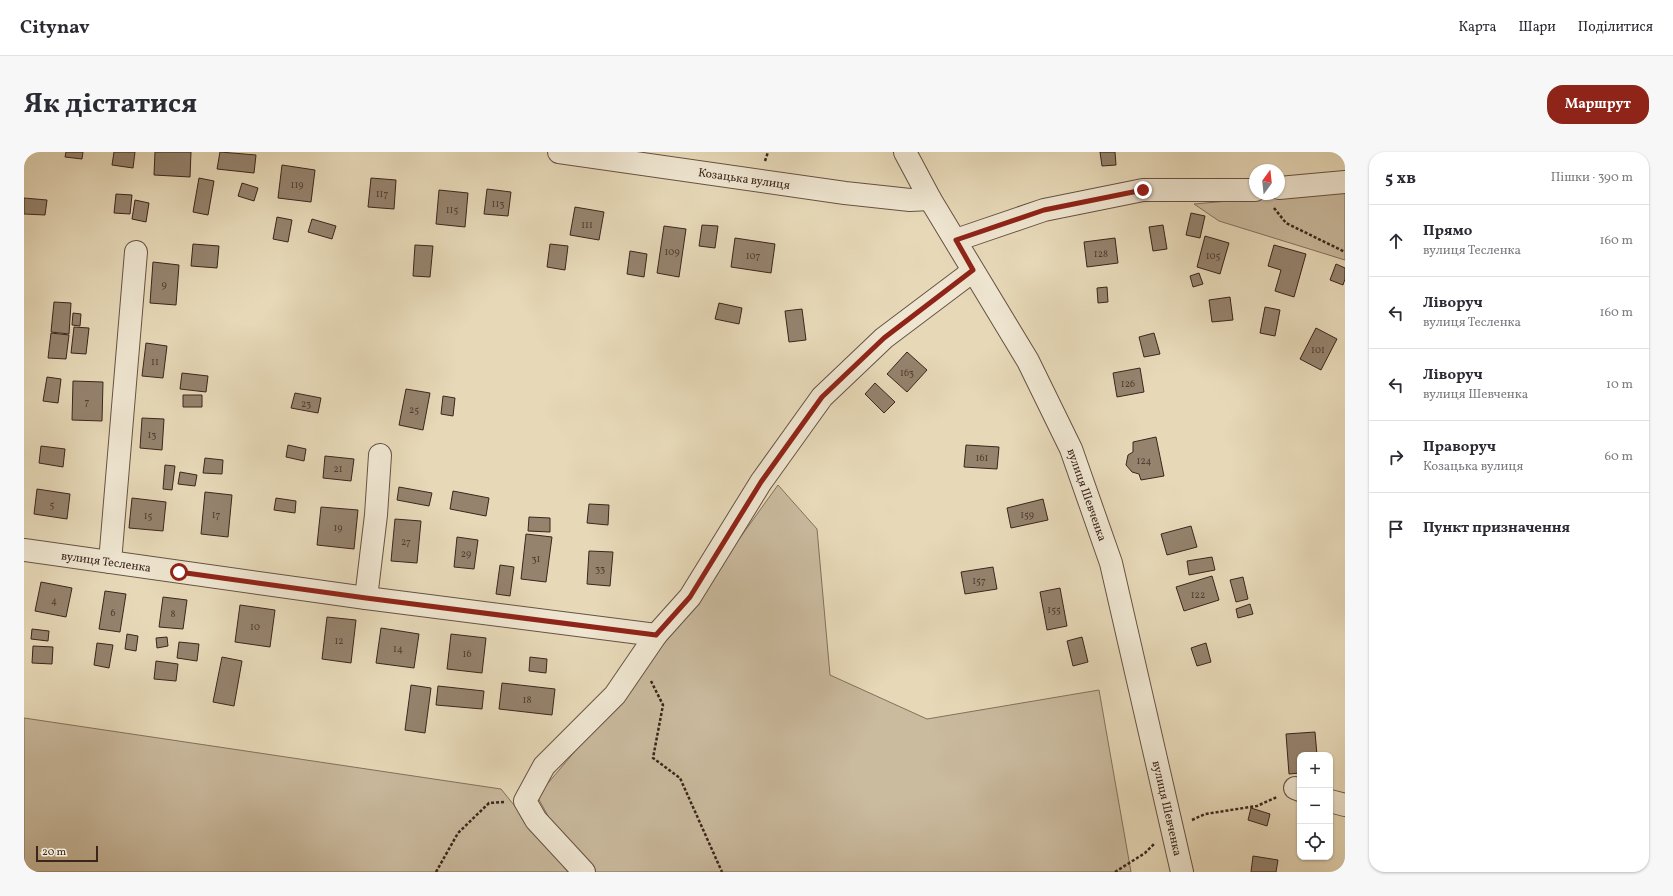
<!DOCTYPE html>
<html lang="uk">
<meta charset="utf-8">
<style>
:root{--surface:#fff;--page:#f7f7f7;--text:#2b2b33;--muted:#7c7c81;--line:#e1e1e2;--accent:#8f2418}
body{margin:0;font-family:Vollkorn,serif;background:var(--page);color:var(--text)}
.controls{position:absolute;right:12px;bottom:12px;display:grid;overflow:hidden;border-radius:8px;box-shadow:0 1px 3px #0004}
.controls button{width:36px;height:36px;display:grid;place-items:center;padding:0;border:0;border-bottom:1px solid var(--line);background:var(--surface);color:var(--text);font:20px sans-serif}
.compass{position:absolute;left:1225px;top:12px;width:36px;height:36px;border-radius:50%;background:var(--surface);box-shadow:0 1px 3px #0004;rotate:15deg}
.scale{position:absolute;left:12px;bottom:10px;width:62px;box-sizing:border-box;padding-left:4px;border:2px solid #3c251d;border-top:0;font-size:11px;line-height:14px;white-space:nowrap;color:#3c251d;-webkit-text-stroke:3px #efe6d1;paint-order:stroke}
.stop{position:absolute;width:12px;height:12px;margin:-9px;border:3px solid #8f2418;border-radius:50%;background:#fff}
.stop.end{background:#8f2418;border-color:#fff;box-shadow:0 1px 4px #0008}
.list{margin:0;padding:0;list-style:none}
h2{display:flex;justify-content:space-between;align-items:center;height:52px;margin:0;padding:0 16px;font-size:17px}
h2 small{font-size:13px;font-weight:400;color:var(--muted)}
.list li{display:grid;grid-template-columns:26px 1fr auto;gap:12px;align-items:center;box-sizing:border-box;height:72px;padding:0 16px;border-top:1px solid var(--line)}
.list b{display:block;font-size:15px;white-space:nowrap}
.list p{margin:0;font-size:13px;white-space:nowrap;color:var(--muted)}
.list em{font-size:13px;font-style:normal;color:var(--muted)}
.icon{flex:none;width:22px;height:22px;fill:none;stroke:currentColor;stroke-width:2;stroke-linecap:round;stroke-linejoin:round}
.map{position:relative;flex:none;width:1321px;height:720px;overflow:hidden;border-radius:16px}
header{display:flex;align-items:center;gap:24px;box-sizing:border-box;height:56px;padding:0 20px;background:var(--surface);border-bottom:1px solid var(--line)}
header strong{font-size:19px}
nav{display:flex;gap:22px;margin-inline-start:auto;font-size:14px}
.intro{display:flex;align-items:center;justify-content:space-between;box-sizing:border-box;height:96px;padding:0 24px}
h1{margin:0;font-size:28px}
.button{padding:10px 18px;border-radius:16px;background:var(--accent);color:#fff;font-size:14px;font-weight:700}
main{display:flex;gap:24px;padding:0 24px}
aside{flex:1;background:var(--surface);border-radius:16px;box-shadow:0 1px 3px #0004}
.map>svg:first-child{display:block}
.green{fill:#caba9e;stroke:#83705e}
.building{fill:#95836e;stroke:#3c251d}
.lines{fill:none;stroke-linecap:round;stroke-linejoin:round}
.minor-casing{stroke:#675244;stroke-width:24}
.path{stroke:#3c251d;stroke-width:2.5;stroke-dasharray:3 2;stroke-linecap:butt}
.minor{stroke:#efe6d1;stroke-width:22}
.route{stroke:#8f2418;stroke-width:5}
.labels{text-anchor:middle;stroke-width:3;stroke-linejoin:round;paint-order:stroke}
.number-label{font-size:10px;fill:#523c31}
.street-label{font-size:12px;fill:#3c251d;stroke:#efe6d1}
</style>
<header>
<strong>Citynav</strong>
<nav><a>Карта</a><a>Шари</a><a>Поділитися</a></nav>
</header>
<div class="intro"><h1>Як дістатися</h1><a class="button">Маршрут</a></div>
<main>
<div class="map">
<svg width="1321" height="720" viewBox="0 0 1321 720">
<rect width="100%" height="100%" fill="#e7d9b8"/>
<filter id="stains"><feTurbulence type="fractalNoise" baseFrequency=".005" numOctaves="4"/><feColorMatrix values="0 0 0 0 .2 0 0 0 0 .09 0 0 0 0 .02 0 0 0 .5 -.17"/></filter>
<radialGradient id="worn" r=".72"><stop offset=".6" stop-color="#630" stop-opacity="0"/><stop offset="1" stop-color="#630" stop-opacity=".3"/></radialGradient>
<!-- green -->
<path class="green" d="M1321 39V108L1195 69 1170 52Z
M754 333 793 377 806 523 903 567 1075 538 1107 720H567L530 675 513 644 552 598 596 552Z
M0 566 477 637 544 720H0Z"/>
<!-- building -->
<path class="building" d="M42 0H59L58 7 41 5Z
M90 0H111L109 16 88 13Z
M131 0H167L166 25 130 23Z
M196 0 232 3 230 21 193 17Z
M1076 0H1091L1092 13 1078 14Z
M258 13 291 18 287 50 254 46Z
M175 26 190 29 184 63 169 60Z
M347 26 372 28 370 57 344 55Z
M218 31 234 36 230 49 214 44Z
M463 37 487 40 484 64 460 62Z
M415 38 444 41 441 75 412 72Z
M92 42 108 43 106 62 90 61Z
M0 46 23 48 21 63 0 62Z
M111 48 125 51 122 70 108 67Z
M551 55 580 60 575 88 546 83Z
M1167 61 1181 64 1176 86 1162 83Z
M253 65 268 68 264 90 249 87Z
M288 67 312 74 308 87 284 80Z
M678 73 694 74 691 96 675 94Z
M1139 73 1143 97 1129 99 1125 75Z
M640 74 662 77 655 125 633 121Z
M1181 84 1205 91 1196 122 1173 115Z
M711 86 751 92 747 121 707 115Z
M1091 86 1094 111 1063 115 1060 90Z
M169 92 195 94 193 116 167 114Z
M526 92 544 94 541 118 523 115Z
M391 93 409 94 406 125 389 124Z
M1250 93 1282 102 1270 145 1251 139 1257 118 1244 114Z
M606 99 623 102 620 125 603 122Z
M129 110 155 113 152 153 126 151Z
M1312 112 1321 116V127L1319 133 1306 128Z
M1175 121 1179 132 1169 135 1166 124Z
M1083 135 1084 150 1074 151 1073 136Z
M1206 145 1209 168 1188 170 1185 148Z
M30 150 47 151 45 182 27 180Z
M695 151 718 156 715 172 691 167Z
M1241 155 1256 158 1251 184 1236 181Z
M778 157 782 188 765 190 761 159Z
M49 161 57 162 56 174 48 173Z
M50 175 65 176 62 202 47 201Z
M1292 176 1313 187 1297 218 1276 207Z
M27 181 45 183 42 207 24 206Z
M1130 181 1136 202 1120 205 1115 185Z
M122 191 143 194 139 226 118 224Z
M883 200 903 218 883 240 863 222Z
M1116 216 1120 240 1093 245 1089 221Z
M158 221 184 224 182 240 156 237Z
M23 225 37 227 34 251 19 249Z
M49 229 79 230 78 269 48 268Z
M851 231 871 250 860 261 841 242Z
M382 237 406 241 399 278 375 273Z
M271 241 297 246 294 261 267 256Z
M159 243H178V255H159Z
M419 244 431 246 429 264 417 262Z
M118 266 140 267 138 298 116 296Z
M1132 285 1140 324 1117 328 1115 322 1108 320 1102 313 1104 303 1109 300V290Z
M264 293 282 297 280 309 262 305Z
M942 293 975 295 973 317 940 315Z
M17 294 41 297 39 315 15 311Z
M301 304 330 307 327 329 299 326Z
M181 306 199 308 198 322 179 321Z
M141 313 151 314 148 338 139 337Z
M156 320 173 323 171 334 154 332Z
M375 335 408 341 405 354 373 348Z
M13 337 46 342 43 367 10 362Z
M429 339 465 346 462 364 426 357Z
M181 340 208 343 204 385 177 382Z
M108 346 142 350 139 379 105 376Z
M252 346 272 349 271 361 250 358Z
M1019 347 1024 368 987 376 983 356Z
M565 352 585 353 584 373 563 371Z
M297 355 334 358 330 397 293 393Z
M505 365 526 366V380L504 379Z
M371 367 397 369 393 411 367 409Z
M1167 374 1173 395 1143 403 1137 382Z
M502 382 528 385 522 430 497 427Z
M433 385 454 388 450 417 430 415Z
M565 399 589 400 586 434 563 432Z
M1188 405 1191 418 1165 423 1163 409Z
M476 413 490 415 486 444 472 442Z
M969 415 973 437 941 442 937 420Z
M1188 424 1195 448 1160 459 1152 435Z
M1219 425 1224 447 1212 450 1206 428Z
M17 430 48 436 42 465 11 459Z
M1036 436 1043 474 1023 478 1016 440Z
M81 439 102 442 96 480 75 477Z
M139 445 163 448 159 477 135 475Z
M1226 452 1229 462 1214 466 1212 457Z
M216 453 251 458 246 495 211 490Z
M303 465 332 468 327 511 298 507Z
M357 476 395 482 390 516 352 511Z
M8 477 25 479 24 489 7 487Z
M103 482 114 484 112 499 101 497Z
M427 482 462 486 458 521 423 517Z
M143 485 144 494 133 496 132 486Z
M1058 485 1064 510 1049 514 1043 489Z
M155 490 175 492 173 509 153 506Z
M73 491 89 493 85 516 70 513Z
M1182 491 1187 510 1173 514 1167 496Z
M9 494 29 495 28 512 8 511Z
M198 505 218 509 210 554 189 550Z
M506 505 523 507 522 521 505 519Z
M132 509 154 512 152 529 130 527Z
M478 531 531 537 528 563 475 557Z
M387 533 407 536 401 581 381 578Z
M414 534 460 539 458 557 412 553Z
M1291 580 1293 603H1276V621L1265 622 1262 582Z
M1227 656 1246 662 1243 674 1224 668Z
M1229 704 1254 708 1252 720H1227Z"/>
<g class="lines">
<defs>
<g id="minor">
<path id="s1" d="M535 0 821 41 886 48 906 47"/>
<path id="s2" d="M881 0 906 47 1004 209 1047 297 1087 411 1158 720"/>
<path d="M1255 36 1321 30"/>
<path d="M932 88 1020 58 1119 38H1231"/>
<path id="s3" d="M0 398 342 446 632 483 666 445 737 330 798 245 860 186 949 119"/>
<path d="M86 410 112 100"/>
<path d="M342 446 352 363 356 303"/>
<path d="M1271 636 1276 638"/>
<path d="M1306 649 1321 653"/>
<path d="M560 720 512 668 501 649 520 614 591 543 632 483"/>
</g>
</defs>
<!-- minor casing -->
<use href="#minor" class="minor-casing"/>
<!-- path -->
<path class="path" d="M741 9 744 0
M1250 56 1262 71 1321 100
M627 529 639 553 629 606 656 626 698 720
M1168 668 1181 662 1233 654 1253 645
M412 720 434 681 465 651 480 650
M1091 720 1121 701 1130 692"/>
<!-- minor -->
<use href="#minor" class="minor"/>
</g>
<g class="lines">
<!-- route -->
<path class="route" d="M155 420 342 446 632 483 666 445 737 330 798 245 860 186 949 118 932 88 1020 58 1119 38"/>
</g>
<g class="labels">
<!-- number labels -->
<g class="number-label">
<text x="273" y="36">119</text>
<text x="358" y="45">117</text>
<text x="474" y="55">113</text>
<text x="428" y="61">115</text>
<text x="563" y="76">111</text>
<text x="648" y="103">109</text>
<text x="1077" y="105">128</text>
<text x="729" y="107">107</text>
<text x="1189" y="107">105</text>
<text x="140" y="136">9</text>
<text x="1294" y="201">101</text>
<text x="131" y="213">11</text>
<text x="883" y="224">163</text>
<text x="1104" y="235">126</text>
<text x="63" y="253">7</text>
<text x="282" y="255">23</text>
<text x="390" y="261">25</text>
<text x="128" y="286">13</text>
<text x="958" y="309">161</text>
<text x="1120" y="312">124</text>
<text x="314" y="320">21</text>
<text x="28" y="356">5</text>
<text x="192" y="366">17</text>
<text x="1003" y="366">159</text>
<text x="124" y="367">15</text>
<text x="314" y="379">19</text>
<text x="382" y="393">27</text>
<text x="442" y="405">29</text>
<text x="512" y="410">31</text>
<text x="576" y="420">33</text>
<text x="955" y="432">157</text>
<text x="1174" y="446">122</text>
<text x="30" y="452">4</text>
<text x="1030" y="461">155</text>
<text x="89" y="464">6</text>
<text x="149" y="465">8</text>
<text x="231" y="478">10</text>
<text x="315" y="492">12</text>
<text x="374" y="500">14</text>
<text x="443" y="505">16</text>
<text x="503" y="551">18</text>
</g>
<!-- street labels -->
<g class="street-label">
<text dy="4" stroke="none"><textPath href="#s1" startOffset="187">Козацька вулиця</textPath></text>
<text dy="4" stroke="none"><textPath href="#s2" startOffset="389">вулиця Шевченка</textPath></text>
<text dy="4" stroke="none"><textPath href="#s3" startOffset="83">вулиця Тесленка</textPath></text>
<text dy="4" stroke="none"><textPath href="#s2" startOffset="713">вулиця Шевченка</textPath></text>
</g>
</g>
<rect width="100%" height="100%" filter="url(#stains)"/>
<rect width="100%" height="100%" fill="url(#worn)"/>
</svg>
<div class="controls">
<button>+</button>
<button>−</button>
<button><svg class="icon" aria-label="locate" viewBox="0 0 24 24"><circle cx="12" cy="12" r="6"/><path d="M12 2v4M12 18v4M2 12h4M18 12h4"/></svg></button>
</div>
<svg class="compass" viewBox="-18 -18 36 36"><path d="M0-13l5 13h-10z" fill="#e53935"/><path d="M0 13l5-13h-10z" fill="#7c7c81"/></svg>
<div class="scale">20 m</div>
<div class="stop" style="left:155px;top:420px"></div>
<div class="stop end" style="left:1119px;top:38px"></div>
</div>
<aside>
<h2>5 хв<small>Пішки · 390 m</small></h2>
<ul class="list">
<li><svg class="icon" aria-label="ahead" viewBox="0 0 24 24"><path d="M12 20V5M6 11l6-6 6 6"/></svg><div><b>Прямо</b><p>вулиця Тесленка</p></div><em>160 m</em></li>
<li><svg class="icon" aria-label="left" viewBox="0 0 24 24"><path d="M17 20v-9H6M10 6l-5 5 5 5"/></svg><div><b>Ліворуч</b><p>вулиця Тесленка</p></div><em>160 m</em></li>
<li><svg class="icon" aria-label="left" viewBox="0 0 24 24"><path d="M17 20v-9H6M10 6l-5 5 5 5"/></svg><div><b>Ліворуч</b><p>вулиця Шевченка</p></div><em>10 m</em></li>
<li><svg class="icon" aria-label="right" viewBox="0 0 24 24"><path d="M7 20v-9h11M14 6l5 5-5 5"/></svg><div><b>Праворуч</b><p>Козацька вулиця</p></div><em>60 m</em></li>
<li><svg class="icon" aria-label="arrive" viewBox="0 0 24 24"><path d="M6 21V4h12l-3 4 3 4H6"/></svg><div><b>Пункт призначення</b></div></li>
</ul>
</aside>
</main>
